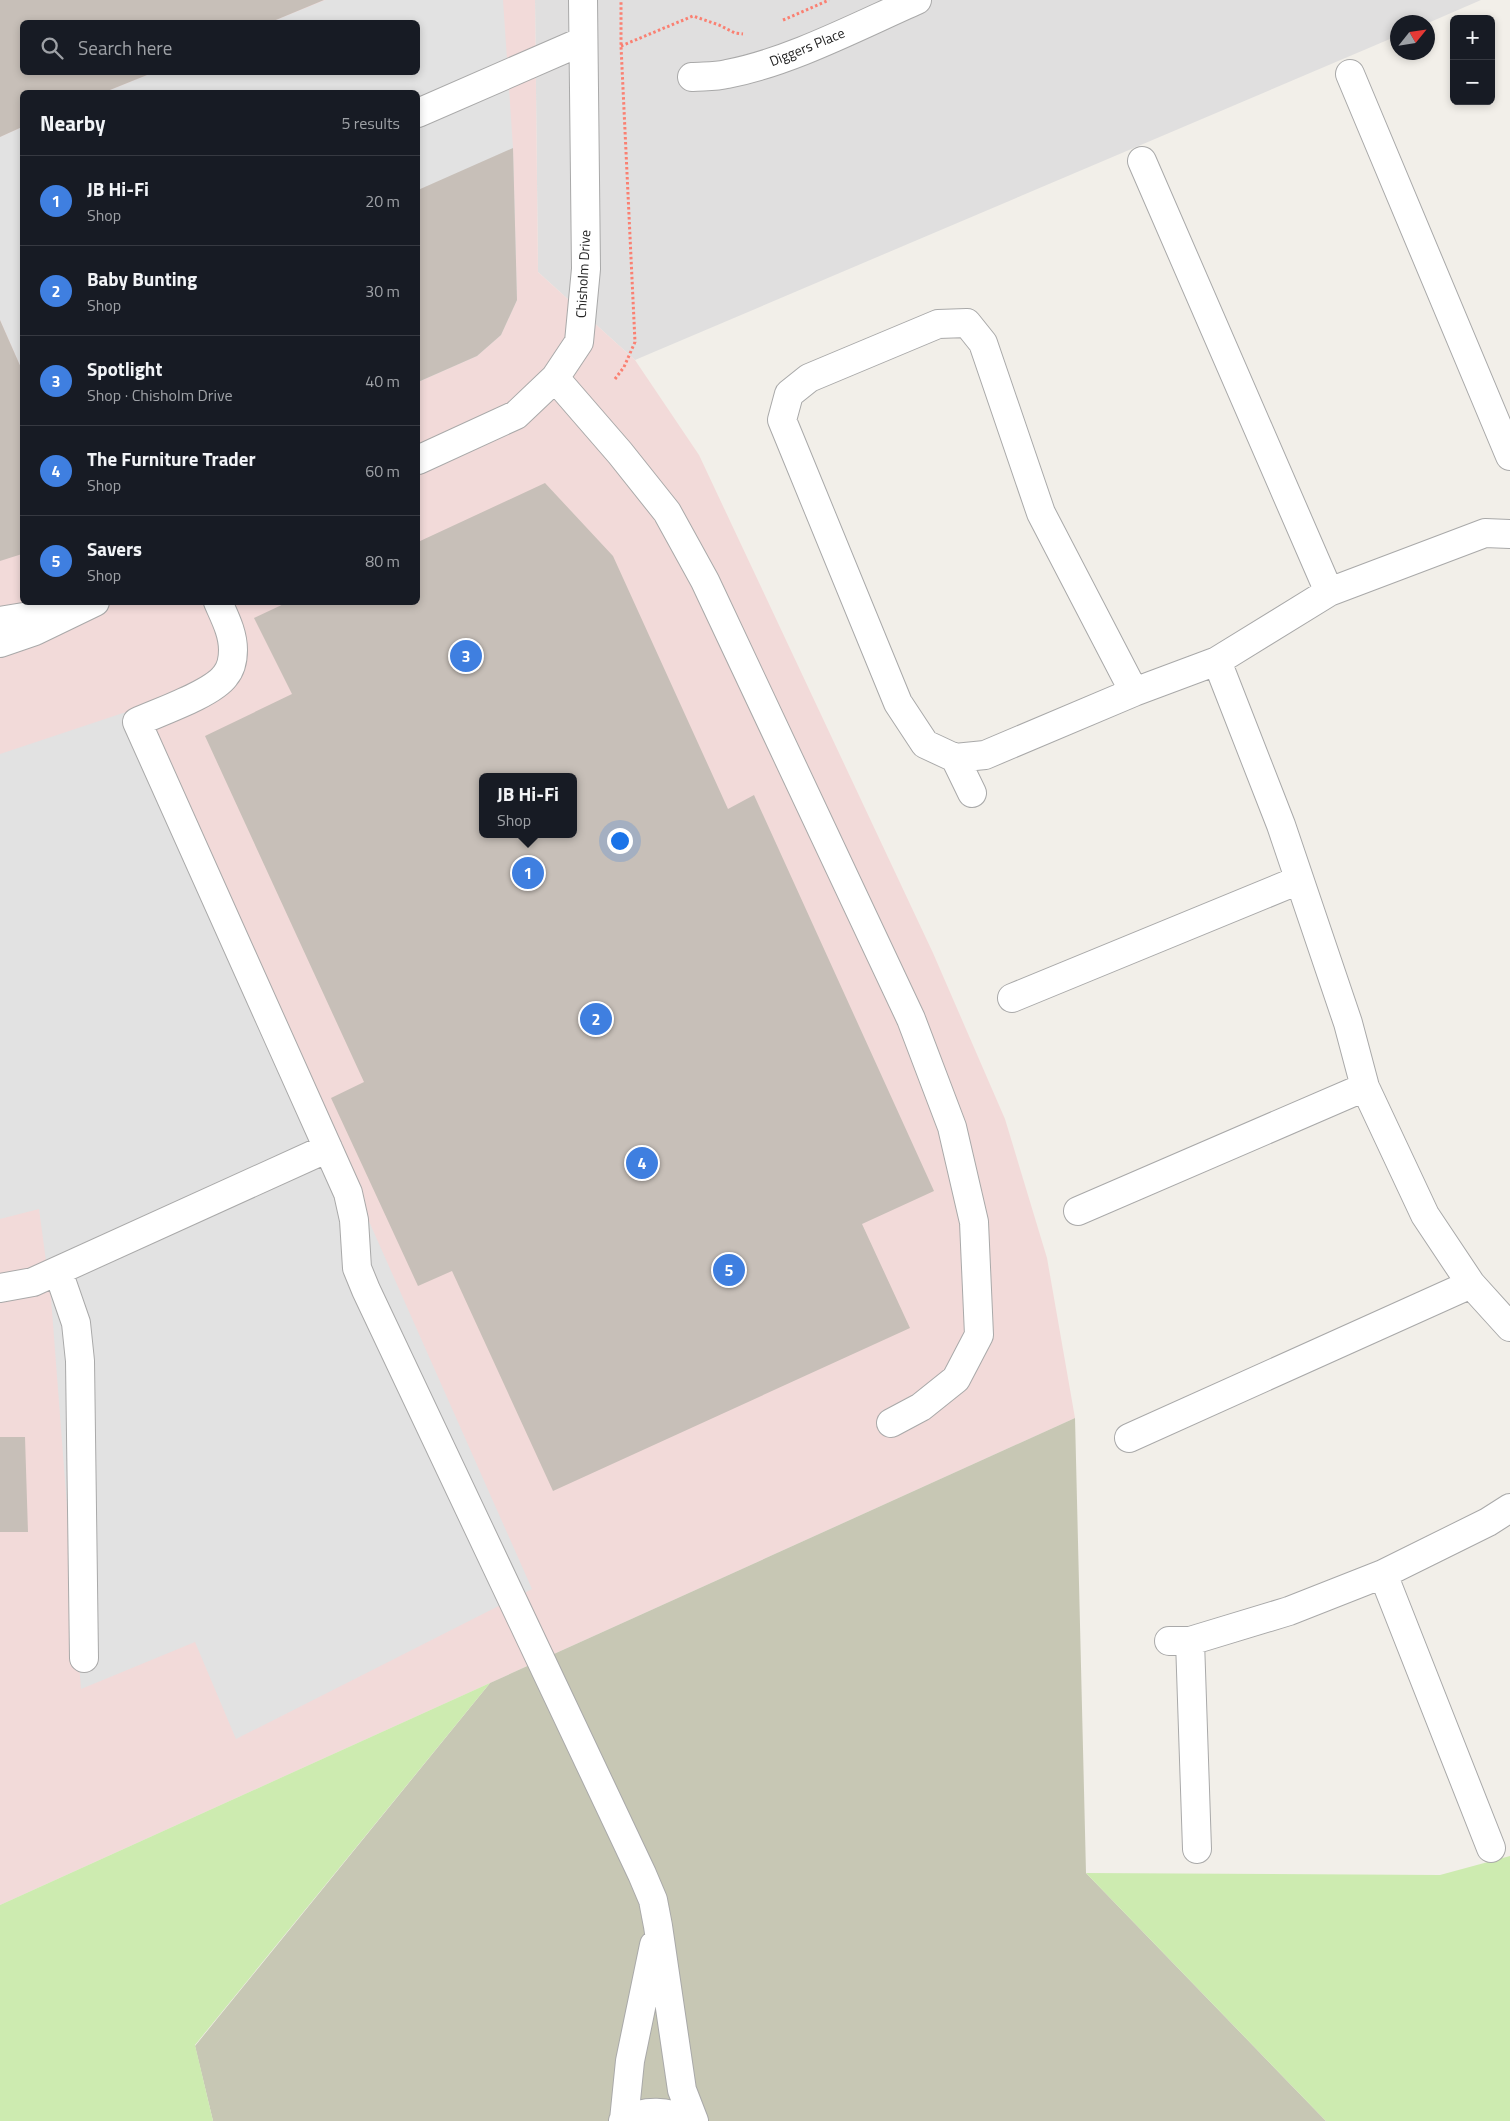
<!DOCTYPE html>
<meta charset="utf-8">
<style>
:root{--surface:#171b24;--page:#242831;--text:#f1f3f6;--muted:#9ea1a6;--line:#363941;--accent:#2563eb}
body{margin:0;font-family:"Titillium Web",sans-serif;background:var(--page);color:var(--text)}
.controls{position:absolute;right:15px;top:15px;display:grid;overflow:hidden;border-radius:8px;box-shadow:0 2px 8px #0003}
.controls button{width:45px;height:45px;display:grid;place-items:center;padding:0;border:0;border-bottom:1px solid var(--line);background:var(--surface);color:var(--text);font:25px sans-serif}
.compass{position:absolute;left:1390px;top:15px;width:45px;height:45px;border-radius:50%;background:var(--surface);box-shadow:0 2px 8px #0003;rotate:60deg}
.you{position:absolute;left:619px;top:840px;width:18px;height:18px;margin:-12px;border:4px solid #fff;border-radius:50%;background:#1a73e8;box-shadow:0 0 0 8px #1a73e833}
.badge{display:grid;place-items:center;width:32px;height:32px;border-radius:50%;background:var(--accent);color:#fff;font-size:16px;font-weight:700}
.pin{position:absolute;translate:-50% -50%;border:2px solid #fff;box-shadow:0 1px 5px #0006}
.popup{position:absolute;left:479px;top:773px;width:98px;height:65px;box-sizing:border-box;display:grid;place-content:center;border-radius:8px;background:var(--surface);filter:drop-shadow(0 1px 4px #0005);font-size:16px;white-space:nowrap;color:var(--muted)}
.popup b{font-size:19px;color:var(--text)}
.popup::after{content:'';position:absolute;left:50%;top:100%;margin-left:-10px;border:10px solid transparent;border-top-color:var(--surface)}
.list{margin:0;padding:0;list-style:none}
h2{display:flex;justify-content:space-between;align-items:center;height:65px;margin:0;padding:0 20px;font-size:21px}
h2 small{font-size:16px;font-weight:400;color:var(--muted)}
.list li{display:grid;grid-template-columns:32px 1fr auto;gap:15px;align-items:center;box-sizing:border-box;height:90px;padding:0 20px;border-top:1px solid var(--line)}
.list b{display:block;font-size:19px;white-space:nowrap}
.list p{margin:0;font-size:16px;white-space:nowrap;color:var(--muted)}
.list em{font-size:16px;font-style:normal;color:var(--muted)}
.icon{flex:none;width:28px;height:28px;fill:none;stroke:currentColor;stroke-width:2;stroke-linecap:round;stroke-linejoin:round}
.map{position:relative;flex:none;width:1510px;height:2121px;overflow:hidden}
.search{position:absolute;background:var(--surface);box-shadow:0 2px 8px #0003;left:20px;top:20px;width:400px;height:55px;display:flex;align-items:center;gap:12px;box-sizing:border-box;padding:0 18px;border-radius:8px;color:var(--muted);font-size:19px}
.panel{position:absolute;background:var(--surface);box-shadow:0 2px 8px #0003;left:20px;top:90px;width:400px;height:515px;border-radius:8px}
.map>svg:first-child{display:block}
.residential{fill:#e0dfdf}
.commercial{fill:#f2dad9;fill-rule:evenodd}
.construction{fill:#c7c7b4}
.grass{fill:#cdebb0}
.parking{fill:#e2e2e2}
.building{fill:#c7bfb8;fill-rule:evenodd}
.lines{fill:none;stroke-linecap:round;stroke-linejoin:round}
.minor-casing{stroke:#a9a9a9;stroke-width:30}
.path{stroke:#fa8072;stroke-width:3;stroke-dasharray:2.5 2.5;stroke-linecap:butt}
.minor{stroke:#fff;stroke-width:28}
.labels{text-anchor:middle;stroke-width:4.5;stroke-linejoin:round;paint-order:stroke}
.street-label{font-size:14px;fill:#222;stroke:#fff}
</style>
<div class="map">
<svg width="1510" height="2121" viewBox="0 0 1510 2121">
<rect width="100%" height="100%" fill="#f2efe9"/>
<!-- residential -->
<path class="residential" d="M535 0H1481L1428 23 1398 22 1397 36 635 360 538 272Z"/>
<!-- commercial -->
<path class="commercial" d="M0 0H535L538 272 635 360 699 455 933 953 1005 1119 1047 1258 1075 1418 0 1905ZM22 22H418V72H22ZM22 92H418V602H22ZM483 777H573V834H483Z"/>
<!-- construction -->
<path class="construction" d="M1075 1418 1086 1873 1326 2121H213L195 2046 490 1683Z"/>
<!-- grass -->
<path class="grass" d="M490 1683 195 2045 213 2121H0V1905Z
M1510 1856V2121H1326L1086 1873 1440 1875Z"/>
<!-- parking -->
<path class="parking" d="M325 0H503L513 148 517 300 501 335 477 356 418 382V92H105L152 73 418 72V22H271Z
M22 127V370L0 320V137Z
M141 707 532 1589 236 1739 195 1642 81 1689 51 1298 39 1209 0 1219V754Z"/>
<!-- building -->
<path class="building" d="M0 0H324L271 22H22V72L152 73 105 92H22V127L0 137Z
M513 148 517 300 501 335 477 356 418 382V190Z
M0 320 22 370V554L0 561Z
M545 483 613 556 728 809 754 795 934 1191 862 1224 910 1328 553 1491 452 1271 418 1286 364 1169 331 1098 364 1082 205 736 292 694 254 618 288 602H418V542ZM483 777H573V834H483Z
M0 1437H25L28 1532H0Z"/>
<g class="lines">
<defs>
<path id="minor" d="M1350 74 1510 456
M692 77C703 76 715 77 727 74 790 62 858 26 917 0
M418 113 583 41
M1142 161 1329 592
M555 378 620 453 667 512 705 581 911 1019 952 1127 974 1222 979 1335 956 1379 921 1407 891 1423
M418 460 516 415 555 378 579 342 586 269 583 0
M218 602C225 618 233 633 233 650 233 659 231 669 225 676 212 694 159 712 137 722L348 1193 354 1220 357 1268 366 1290 642 1874 653 1900 658 1926 682 2090 694 2121
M0 621 48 613
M0 643 35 631 95 602
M1217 661 1281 825 1348 1023 1365 1087 1425 1215 1471 1284 1510 1327
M1134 692 1041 513 983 343 967 323 938 324 809 378 789 394 782 420 898 703 925 744 955 758 985 755 1134 692 1217 661 1329 592 1485 533 1510 534
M955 758 972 793
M1012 998 1299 880
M1078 1211 1365 1087
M58 1271 76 1323 80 1361 84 1658
M0 1288 33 1282 328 1148
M1129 1438 1471 1284
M1383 1574 1491 1848
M1169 1641H1190L1289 1611 1383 1574 1488 1522 1510 1508
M1190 1641 1197 1849
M624 2120 630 2061 654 1945
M623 2121C646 2109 667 2111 691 2121"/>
</defs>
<!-- minor casing -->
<use href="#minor" class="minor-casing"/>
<!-- path -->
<path class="path" d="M783 20 829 0
M621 46 693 16 719 25 735 33 743 34
M615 379 624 367 635 342 621 46V0"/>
<!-- minor -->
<use href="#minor" class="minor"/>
</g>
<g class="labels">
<!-- street labels -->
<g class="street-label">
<text transform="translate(807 47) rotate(-22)" y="5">Diggers Place</text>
<text transform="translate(583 274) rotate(-87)" y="5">Chisholm Drive</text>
</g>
</g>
</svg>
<div class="controls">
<button>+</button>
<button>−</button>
</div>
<svg class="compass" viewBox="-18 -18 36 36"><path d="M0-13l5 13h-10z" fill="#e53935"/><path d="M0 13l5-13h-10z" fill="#9ea1a6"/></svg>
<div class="you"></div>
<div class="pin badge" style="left:528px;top:873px;background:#3f7fe0">1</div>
<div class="popup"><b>JB Hi-Fi</b>Shop</div>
<div class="pin badge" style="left:596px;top:1019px;background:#3f7fe0">2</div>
<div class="pin badge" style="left:466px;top:656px;background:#3f7fe0">3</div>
<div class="pin badge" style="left:642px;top:1163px;background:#3f7fe0">4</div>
<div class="pin badge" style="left:729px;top:1270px;background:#3f7fe0">5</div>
<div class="search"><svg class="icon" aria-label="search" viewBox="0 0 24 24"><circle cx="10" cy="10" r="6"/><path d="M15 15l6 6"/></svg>Search here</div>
<section class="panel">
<h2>Nearby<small>5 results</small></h2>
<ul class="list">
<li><span class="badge" style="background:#3f7fe0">1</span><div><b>JB Hi-Fi</b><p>Shop</p></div><em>20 m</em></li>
<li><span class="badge" style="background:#3f7fe0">2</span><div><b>Baby Bunting</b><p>Shop</p></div><em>30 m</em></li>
<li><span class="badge" style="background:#3f7fe0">3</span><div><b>Spotlight</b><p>Shop · Chisholm Drive</p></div><em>40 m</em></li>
<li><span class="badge" style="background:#3f7fe0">4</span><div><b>The Furniture Trader</b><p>Shop</p></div><em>60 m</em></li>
<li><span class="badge" style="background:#3f7fe0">5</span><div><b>Savers</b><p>Shop</p></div><em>80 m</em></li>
</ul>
</section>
</div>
